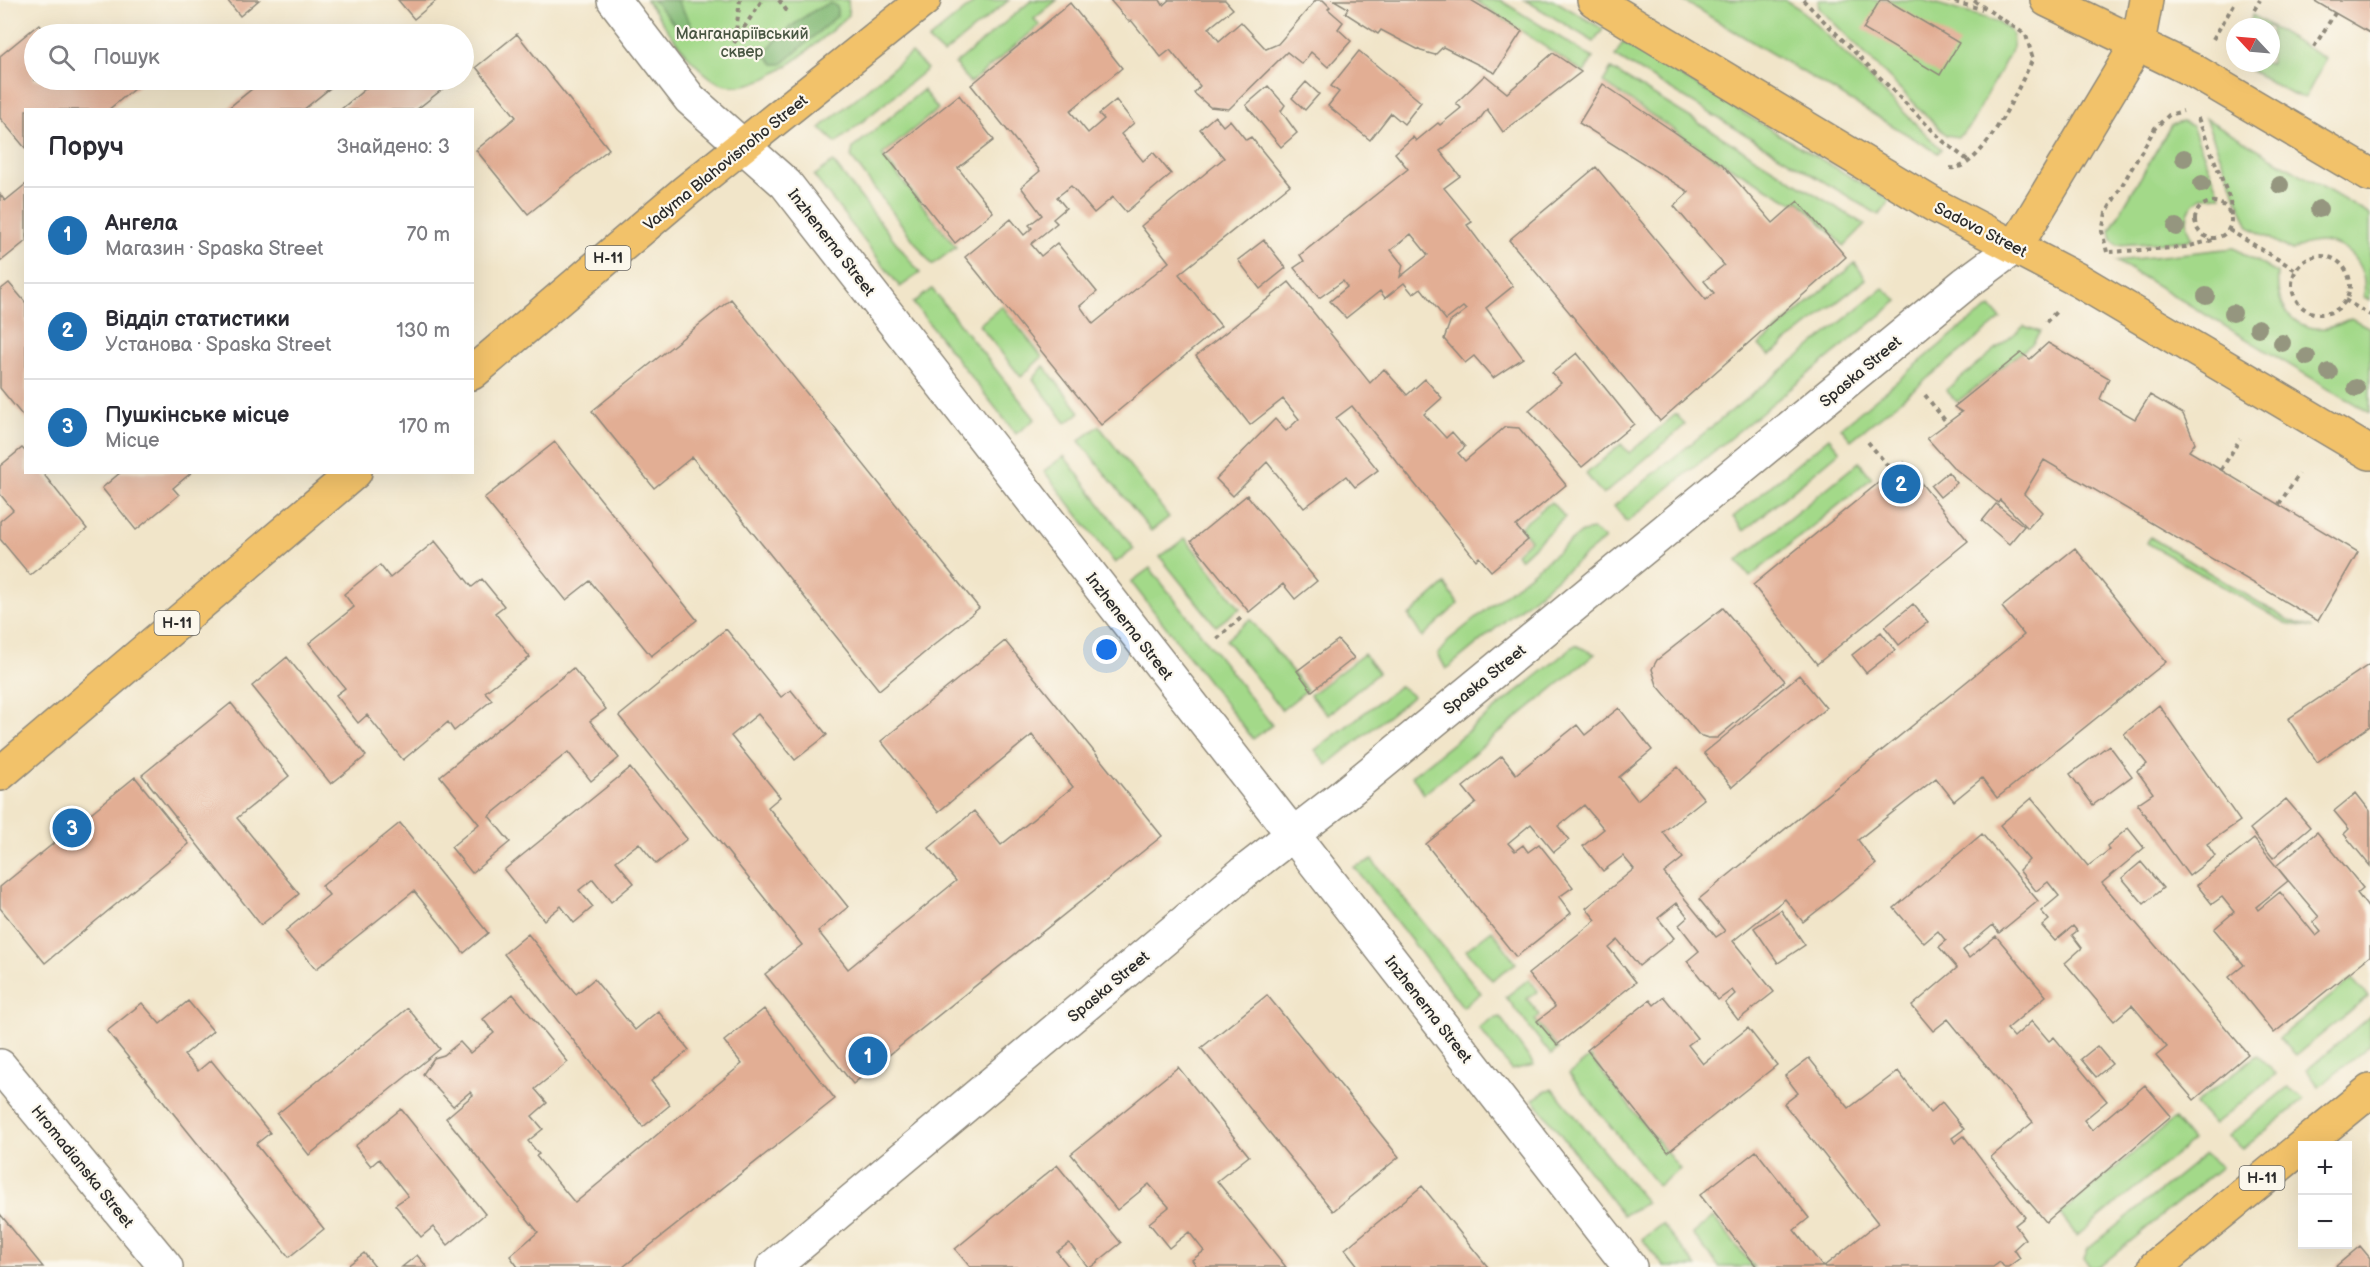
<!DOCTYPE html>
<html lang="uk">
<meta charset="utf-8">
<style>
:root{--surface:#fff;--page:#f2f2f3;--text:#2b2b33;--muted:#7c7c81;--line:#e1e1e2;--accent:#1f6fb2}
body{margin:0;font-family:"Balsamiq Sans",sans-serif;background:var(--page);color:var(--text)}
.controls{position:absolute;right:18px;bottom:18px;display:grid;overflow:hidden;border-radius:0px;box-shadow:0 6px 24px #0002}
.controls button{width:54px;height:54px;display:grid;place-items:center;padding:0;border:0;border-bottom:2px solid var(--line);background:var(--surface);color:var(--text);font:30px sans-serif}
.compass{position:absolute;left:2226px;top:18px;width:54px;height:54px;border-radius:50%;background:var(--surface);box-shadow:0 6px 24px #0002;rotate:296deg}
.you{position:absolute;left:1107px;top:650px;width:21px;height:21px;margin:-15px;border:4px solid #fff;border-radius:50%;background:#1a73e8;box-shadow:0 0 0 9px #1a73e833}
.badge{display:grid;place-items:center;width:39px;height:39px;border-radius:50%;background:var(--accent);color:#fff;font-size:20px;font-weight:700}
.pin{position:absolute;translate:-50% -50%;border:3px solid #fff;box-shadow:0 2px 6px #0006}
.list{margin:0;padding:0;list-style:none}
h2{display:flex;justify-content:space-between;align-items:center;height:78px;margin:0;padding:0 24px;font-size:26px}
h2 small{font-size:20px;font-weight:400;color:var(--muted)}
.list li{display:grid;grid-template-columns:39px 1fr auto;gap:18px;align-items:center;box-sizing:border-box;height:96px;padding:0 24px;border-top:2px solid var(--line)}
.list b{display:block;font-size:22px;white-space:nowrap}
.list p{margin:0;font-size:20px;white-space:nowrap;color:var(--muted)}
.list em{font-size:20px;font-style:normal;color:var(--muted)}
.icon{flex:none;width:33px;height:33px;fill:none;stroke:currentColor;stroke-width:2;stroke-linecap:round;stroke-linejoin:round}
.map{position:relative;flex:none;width:2370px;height:1267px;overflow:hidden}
.search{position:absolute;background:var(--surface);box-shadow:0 6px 24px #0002;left:24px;top:24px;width:450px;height:66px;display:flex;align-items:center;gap:15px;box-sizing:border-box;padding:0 21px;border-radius:33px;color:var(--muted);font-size:22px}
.panel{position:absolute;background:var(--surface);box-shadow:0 6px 24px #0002;left:24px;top:108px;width:450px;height:366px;border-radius:0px}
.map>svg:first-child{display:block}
.green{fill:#a3d989;stroke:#67825a;stroke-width:1.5}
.forest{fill:#82b975;stroke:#567250;stroke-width:1.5}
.building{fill:#e2ae94;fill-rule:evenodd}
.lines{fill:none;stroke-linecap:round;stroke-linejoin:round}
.minor-casing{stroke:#8e887a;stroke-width:36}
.major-casing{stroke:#8e887a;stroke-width:36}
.path{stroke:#8e887a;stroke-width:4;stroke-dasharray:4.5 4.5;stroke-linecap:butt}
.minor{stroke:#fff;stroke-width:33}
.major{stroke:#f2c26a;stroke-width:33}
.tree{fill:#95967f}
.labels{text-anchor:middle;stroke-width:4.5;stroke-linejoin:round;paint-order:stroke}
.shield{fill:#fbf7ec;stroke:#696865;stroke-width:1.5}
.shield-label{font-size:15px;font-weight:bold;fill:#2b2b2b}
.park-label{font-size:16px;fill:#495642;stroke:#fbf7ec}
.street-label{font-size:16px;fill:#2b2b2b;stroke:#fbf7ec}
</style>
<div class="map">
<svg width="2370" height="1267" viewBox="0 0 2370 1267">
<rect width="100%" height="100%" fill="#fbf7ec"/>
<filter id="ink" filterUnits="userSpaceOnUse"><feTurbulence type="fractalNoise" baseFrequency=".0167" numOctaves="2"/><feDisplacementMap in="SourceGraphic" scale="12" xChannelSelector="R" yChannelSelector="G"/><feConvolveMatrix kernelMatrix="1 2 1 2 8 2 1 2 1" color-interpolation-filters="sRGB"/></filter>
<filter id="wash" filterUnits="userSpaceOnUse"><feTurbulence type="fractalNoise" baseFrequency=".008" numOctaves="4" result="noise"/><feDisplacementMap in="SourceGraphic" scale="24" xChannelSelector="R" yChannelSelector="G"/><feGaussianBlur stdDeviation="1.35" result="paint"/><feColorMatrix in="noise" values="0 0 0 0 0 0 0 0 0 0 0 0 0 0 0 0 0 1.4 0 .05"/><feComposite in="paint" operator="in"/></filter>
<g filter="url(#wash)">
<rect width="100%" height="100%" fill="#f1e5c9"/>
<!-- green -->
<path class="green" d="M646 0H848L849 15C820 40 752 109 711 78 685 59 666 26 646 0Z
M977 0H1009L943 54 928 40Z
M1032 0H1057L1034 19 1040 25 970 83 955 64Z
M1475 0H1500L1593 58 1584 73Z
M1525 0H1554L1603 29 1594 42Z
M1682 0H1785L1800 9 1941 149 1938 153Z
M1818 0H1923L1996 21 2008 28 2012 35 2013 47 1969 128 1958 137 1946 135 1819 8Z
M2252 15 2326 59 2305 98 2293 95 2242 65 2271 63V27H2250Z
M1623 42 1890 200 1879 215 1615 56Z
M911 53 927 69 836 143 820 128Z
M1611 69 1865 225 1844 246 1798 200 1793 203 1720 161 1603 82Z
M923 90 938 109 882 155 956 247 932 265 851 157 853 148Z
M2205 118 2370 215V300L2364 297C2370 254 2328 227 2292 251L2249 227Z
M2182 122 2192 126 2221 196 2201 197C2186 208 2183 222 2193 238L2185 241 2117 245 2112 240 2110 230 2171 125Z
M833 162 920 273 900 287 814 176Z
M2234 248 2278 274C2273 320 2313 343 2351 318L2370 328V413L2116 261Z
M1855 263 1866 279 1769 356 1759 345Z
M1883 288 1898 301 1627 522 1614 506Z
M932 289 1035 419 1016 434 913 303Z
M1002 306 1042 357 1021 377 979 325Z
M1991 307 2001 319 1851 440 1841 428 1964 325Z
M2024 326 2040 332 2033 343 1957 402 1946 390Z
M1044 366 1080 412 1066 423 1033 379Z
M1676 414 1685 425 1603 495 1586 474 1621 444 1629 453Z
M1099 426 1169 517 1151 531 1079 441Z
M1829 438 1840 451 1744 531 1733 517Z
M1064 456 1134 549 1115 563 1044 471Z
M1859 462 1872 478 1750 577 1737 561Z
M1551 502 1565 517 1520 559 1516 553 1530 540 1520 527Z
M1593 530 1605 539 1446 669 1438 654 1450 639 1582 532Z
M2150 537 2288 620 2313 628 2286 623 2147 543Z
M1185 538 1240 608 1216 626 1160 557Z
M1150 568 1272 725 1253 739 1131 582Z
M1445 584 1458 604 1422 637 1409 616Z
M1250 619 1307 690 1282 710 1226 640Z
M1575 645 1595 654 1424 794 1412 776Z
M1364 654 1378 673 1328 715 1310 695Z
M1400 686 1413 696 1327 765 1315 750Z
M1372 860 1481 993 1463 1007 1354 867Z
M1492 930 1516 963 1492 980 1466 950Z
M1529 979 1538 991 1527 999 1540 1015 1535 1020 1558 1049 1551 1055 1506 997Z
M2352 979 2368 997 2296 1055 2279 1038Z
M2370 1016V1045L2319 1087 2307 1070Z
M1500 1017 1534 1065 1511 1070 1479 1028 1490 1020Z
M2257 1055 2276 1074 2214 1125 2195 1104Z
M1590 1057 1680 1169 1658 1186 1569 1074Z
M2288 1087 2304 1099 2243 1149 2228 1136Z
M1552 1088 1647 1203 1623 1215 1533 1099Z
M2174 1119 2192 1141 2077 1236 2060 1214Z
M2205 1154 2221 1167 2099 1267H2090L2084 1258 2088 1249Z
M1713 1217 1754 1267H1719L1693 1234Z
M1662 1224 1697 1267H1664L1642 1239Z"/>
<!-- forest -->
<path class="forest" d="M653 0H677L693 28 687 34 681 32Z
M831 3 837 7V16L782 64H774L764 53C780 35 808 10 831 3Z"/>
<g id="blocks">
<!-- building -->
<path class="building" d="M227 0H259L240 16Z
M398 0H437L414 19Z
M1110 0H1160L1163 5 1169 0H1225L1233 9 1209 28 1219 41 1241 22 1266 49 1278 44 1316 0H1323L1330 7 1328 9 1343 22 1338 29 1351 41 1328 67 1311 52 1302 64 1287 52 1229 109 1210 107 1194 93 1200 86 1170 50 1161 57 1131 20 1129 22Z
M1334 0H1471L1522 31 1495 73 1443 47 1435 55 1421 51 1381 30 1378 34 1345 13 1348 8Z
M1880 0H1887L1959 43 1940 75 1863 29Z
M2313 0H2370V33L2335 13Z
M1070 3 1122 68 1070 111 1088 133 1104 119 1099 114 1116 100 1134 123 1121 134 1143 161 1153 152 1171 174 1126 212 1113 197 1094 213 1071 186 1057 197 1066 208 1053 219 1057 223 1031 244 1041 256 1057 243 1097 292 1080 306 1093 324 1169 262 1141 226 1224 158 1200 129 1215 116 1223 126 1230 120 1246 140 1251 137 1290 185 1179 274 1221 326 1101 425 965 257 1011 219 1024 235 1032 228 1029 225 1042 215 1021 187 1040 171 971 85Z
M39 24 47 34H34V80H145L108 110H26V149L0 118V56Z
M517 34 609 149 528 214 476 150 516 117 476 67Z
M1359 51 1421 102 1404 124 1391 113 1370 140 1328 106 1339 92 1331 86Z
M1553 53 1581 72 1503 132 1487 109 1477 123 1440 151 1460 176 1444 188 1472 222 1467 225 1513 286 1486 308 1523 358 1493 378 1474 356 1465 363 1444 339 1450 322 1466 310 1463 307 1446 320 1421 288 1413 294 1404 283 1385 298 1380 291 1346 318 1330 301 1347 287 1343 281 1319 298 1294 268 1304 261 1300 255 1408 169 1395 153 1413 137 1416 141 1438 123 1440 125 1461 108 1456 103 1485 75 1507 93ZM1411 234 1428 255 1400 277 1403 265 1391 250Z
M263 80H340L303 110H226Z
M376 80H454L416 110H340Z
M1306 82 1319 94 1305 110 1292 98Z
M1603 84 1722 164 1773 223 1798 201 1846 257 1660 421 1509 240 1596 167 1706 300 1714 293 1704 281 1724 265 1674 206 1689 192 1579 123Z
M1268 86 1285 105 1281 111 1297 133 1281 147 1246 105Z
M959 95 994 140 958 168 993 212 955 243 885 154Z
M26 184V241L0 262V194L5 201Z
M1264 240 1286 268 1260 289 1238 260Z
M1289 282 1370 383 1384 369 1407 395 1425 379 1442 398 1424 414 1446 438 1452 432 1465 447 1458 453 1465 461 1505 427 1519 428 1566 485 1516 526 1528 540 1491 571 1479 557 1476 560 1352 406 1336 418 1378 470 1355 487 1346 476 1304 508 1267 462 1233 496 1216 479 1275 419 1286 431 1299 419 1283 399 1250 425 1196 356Z
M9 283 26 303V420L0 388V290Z
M731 299 979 608 879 690 692 457 654 488 592 411Z
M2048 343 2109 378 2100 399 2135 419 2150 395 2183 414 2195 443 2189 451 2358 552 2318 621 2044 460 2024 494 2042 512 2028 528 2000 500 1998 503 1953 467 1927 438 1962 412 1954 407 2021 353 2030 359Z
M1577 353 1634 424 1582 467 1529 410 1561 383 1552 373Z
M555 442 697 620 651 656 590 581 566 600 484 498Z
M22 448 26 452V472H42L87 529 30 575 0 539V521L13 510 0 494V466Z
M1904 462 1968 541 1817 664 1753 585Z
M121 472H192L173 488 179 495 136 530 102 488Z
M1948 472 1957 483 1940 497 1931 486Z
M1247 495 1317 581 1295 599 1283 584 1249 612 1191 541Z
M1996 504 2024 526 2009 544 1982 521Z
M435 541 472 587 482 579 504 606 495 613 530 657 485 692 492 700 454 731 448 722 403 760 367 715 358 723 336 695 345 688 309 643 354 607 344 594 380 565 390 578Z
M2075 548 2166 662 1997 798 1982 778 1954 801 1936 778 1858 840 1876 864 1803 922 1785 899 1733 941 1774 992 1738 1020 1725 1003 1735 994 1732 990 1718 1000 1687 961 1699 951 1679 925 1688 917 1677 903 1658 918 1674 938 1639 966 1618 940 1609 948 1636 982 1557 1045 1537 1021 1555 1007 1528 974 1596 920 1586 908 1634 869 1623 856 1603 871 1583 846 1604 829 1584 805 1558 826 1569 840 1554 852 1531 824 1508 843 1515 851 1523 845 1528 852 1539 844 1573 887 1559 897 1571 913 1516 957 1426 844 1476 803 1463 787 1502 756 1516 774 1577 725 1585 735 1619 708 1652 750 1619 777 1637 800 1678 767 1704 799 1663 832 1683 858 1664 873 1716 937 1725 931 1699 899 2024 635 2002 607Z
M1913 604 1928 622 1899 645 1885 627Z
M1723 608 1785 681 1717 738H1708L1699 735 1657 685 1652 669 1657 660Z
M726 629 781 697 791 690 827 735 795 760 758 714 731 736 780 797 768 807 848 907 818 931 848 969 956 881 929 848 974 811 1001 845 1073 787 1032 735 938 812 881 741 1005 641 1162 836 853 1084 765 974 802 945 619 716Z
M1881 632 1895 650 1866 673 1852 655Z
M1338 640 1354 658 1312 691 1297 671Z
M287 657 366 756 331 784 252 686Z
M2370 664V726L2317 762 2288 719Z
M573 668 606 709 590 721 619 758 591 781 568 752 489 816 510 842 472 873 451 847 479 824 440 776Z
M1799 675 1826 708 1732 787 1704 753Z
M231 703 289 776 237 818 299 894 261 925 142 775Z
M2159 705 2240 821 2207 844 2215 856 2189 876 2137 804 2153 793 2137 771 2147 764 2124 734Z
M2109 745 2132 776 2093 805 2070 774Z
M630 768 687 839 656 864 639 843 616 861 634 883 611 902 593 879 579 890 593 907 574 923 561 906 544 920 504 870Z
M135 777 189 844 45 963 0 908V887Z
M2356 793 2370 811V866L2344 834 2349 829 2334 811Z
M2032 798 2088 866 2109 850 2107 846 2128 828 2144 848 2102 883 2248 1054 2194 1100 2156 1056 2167 1047 2132 1005 2114 1021 2065 963 2082 948 2072 935 2077 931 2073 926 2055 941 2042 926 2049 920 2041 911 2059 896 2048 882 2036 891 2019 870 2029 860 2000 825Z
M2286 799 2310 827 2273 858 2250 829Z
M400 823 488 933 464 953 414 891 316 969 285 931 329 895 322 886Z
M2317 832 2363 888 2357 893 2370 910V956L2274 1033 2229 977 2244 965 2214 929 2234 912 2222 897 2212 904 2197 885 2254 839 2288 881 2256 907 2258 910 2280 892 2316 936 2321 932 2313 922 2319 917 2276 866Z
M1982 834 2038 901 1999 933 1993 925 1963 950 1969 958 1996 936 2046 996 2007 1029 2014 1037 2032 1021 2049 1041 2054 1037 2107 1101 2084 1120 2092 1130 2145 1085 2171 1116 2046 1222 1991 1157 2033 1122 1948 1019 1933 1031 1912 1006 1957 968 1939 947 1946 941 1938 931 1924 943 1894 908Z
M2141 862 2163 888 2144 904 2122 878Z
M1781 910 1805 945 1778 963 1754 928Z
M528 934 576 994 594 979 635 1030 658 1011 689 1050 651 1081 670 1105 643 1127 504 954Z
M513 994 568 1062 535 1089 547 1103 532 1116 543 1129 528 1141 539 1154 536 1156 575 1203 742 1064 724 1041 764 1009 835 1099 623 1267H518L510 1256 538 1232 446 1118 473 1095 470 1092 453 1106 423 1074 434 1058 444 1055 460 1042 470 1053 494 1033 483 1019Z
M1267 995 1399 1157 1333 1211 1201 1048Z
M1664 997 1697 1038 1688 1045 1703 1064 1748 1028 1777 1065 1668 1152 1587 1050 1650 1000 1654 1005Z
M188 1001 213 1031 184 1055 198 1071 211 1060 270 1133 256 1144 324 1229 289 1257 107 1031 142 1003 160 1024Z
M408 1008 440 1049 309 1155 277 1114Z
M2097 1046 2112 1064 2096 1077 2081 1059Z
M1809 1058 1849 1108 1898 1071 1930 1113 1942 1102 1964 1129 1952 1138 1955 1143 1964 1136 2025 1217 2015 1225 2025 1239 2014 1249 2020 1258 2008 1267H2004L2000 1262 1993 1267H1823L1878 1223 1784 1104 1798 1093 1785 1076Z
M1178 1067 1249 1156 1217 1181 1286 1267H1197L1192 1260 1204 1251 1189 1232 1169 1248 1149 1223 1169 1207 1149 1184 1117 1210 1071 1154Z
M401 1109 485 1214 448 1245 433 1227 421 1237 395 1205 408 1196 379 1159 371 1166 355 1146Z
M1756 1151 1809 1218 1794 1230 1823 1267H1757L1700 1195Z
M1057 1165 1121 1243 1091 1267H1088L1069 1243 1057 1252 1069 1267H970L955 1249Z
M1422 1186 1488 1267H1359L1345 1249Z
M0 1214 43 1267H0Z
M2360 1246 2370 1258V1267H2335Z
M364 1253 375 1267H346Z
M417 1255 427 1267H402Z"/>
</g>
</g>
<g filter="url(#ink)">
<use href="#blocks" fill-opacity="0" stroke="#8e887a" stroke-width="1.5"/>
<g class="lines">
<defs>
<path id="minor" d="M614 0 690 99 786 184 1630 1267
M0 1066 166 1267
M773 1267 1243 873 1341 797 1966 283 2016 246"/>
<path id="major" d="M1594 0 1934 205 2080 281 2370 453
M2047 0 2194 71 2370 175
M2016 246 2138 43 2146 0
M472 373 686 191 924 0
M0 774 355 472
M2155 1267 2370 1091"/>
</defs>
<!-- minor casing -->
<use href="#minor" class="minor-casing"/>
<!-- major casing -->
<use href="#major" class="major-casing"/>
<!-- path -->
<path class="path" d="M779 0 789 14
M1803 0 1943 141 1970 162
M1946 0 1982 9
M2254 10 2260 0
M735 39 740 0
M2213 39 2236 1
M734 43 762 0
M2314 47 2335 13
M2198 118 2230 200 2231 216
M1950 168C1983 172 2019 85 2033 59L2026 35 1973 0
M2195 220a18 18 0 1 1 36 0a18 18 0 1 1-36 0Z
M2229 230 2296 270
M2107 252 2102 231 2106 213 2155 128 2169 115 2183 111
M2110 252 2186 247 2213 240
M2292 285a29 29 0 1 1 58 0a29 29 0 1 1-58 0Z
M2345 300 2370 315
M2046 322 2056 312
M1925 395 1947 423
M1868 442 1893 472
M2221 470 2240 439
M2279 504 2299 474
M1217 639 1242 617"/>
<!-- minor -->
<use href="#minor" class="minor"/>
<!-- major -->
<use href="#major" class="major"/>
</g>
<!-- trees -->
<g class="tree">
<circle cx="2184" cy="158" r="9"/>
<circle cx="2202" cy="184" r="9"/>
<circle cx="2280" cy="185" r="9"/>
<circle cx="2319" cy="209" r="9"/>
<circle cx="2176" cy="227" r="9"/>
<circle cx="2206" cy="296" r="9"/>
<circle cx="2233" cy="313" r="9"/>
<circle cx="2258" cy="328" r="9"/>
<circle cx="2282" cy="343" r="9"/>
<circle cx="2307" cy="357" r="9"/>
<circle cx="2329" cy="372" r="9"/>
<circle cx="2356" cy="388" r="9"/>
</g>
</g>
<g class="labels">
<!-- shield labels -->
<g class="shield">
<rect x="585.5" y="246" width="45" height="24" rx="4.5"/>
<rect x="154.5" y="611" width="45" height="24" rx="4.5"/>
<rect x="2239.5" y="1166" width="45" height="24" rx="4.5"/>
</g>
<g class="shield-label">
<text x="608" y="263">Н-11</text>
<text x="177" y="628">Н-11</text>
<text x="2262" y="1183">Н-11</text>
</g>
<!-- park labels -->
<g class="park-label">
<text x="742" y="39">Манганаріївський<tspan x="742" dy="18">сквер</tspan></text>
</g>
<!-- street labels -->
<g class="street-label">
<text transform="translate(725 162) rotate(-39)" y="6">Vadyma Blahovisnoho Street</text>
<text transform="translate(1981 229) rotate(27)" y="6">Sadova Street</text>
<text transform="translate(832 242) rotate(52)" y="6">Inzhenerna Street</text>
<text transform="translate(1860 371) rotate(-40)" y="6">Spaska Street</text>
<text transform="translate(1130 626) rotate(52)" y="6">Inzhenerna Street</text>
<text transform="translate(1484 679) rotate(-39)" y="6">Spaska Street</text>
<text transform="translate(1108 986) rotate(-40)" y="6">Spaska Street</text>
<text transform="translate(1429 1009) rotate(52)" y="6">Inzhenerna Street</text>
<text transform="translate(83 1166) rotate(51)" y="6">Hromadianska Street</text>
</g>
</g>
</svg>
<div class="controls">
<button>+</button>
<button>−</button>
</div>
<svg class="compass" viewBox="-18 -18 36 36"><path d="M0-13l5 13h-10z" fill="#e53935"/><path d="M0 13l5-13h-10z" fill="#7c7c81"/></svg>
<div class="you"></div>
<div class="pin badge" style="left:868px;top:1056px">1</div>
<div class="pin badge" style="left:1901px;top:484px">2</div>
<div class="pin badge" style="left:72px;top:828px">3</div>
<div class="search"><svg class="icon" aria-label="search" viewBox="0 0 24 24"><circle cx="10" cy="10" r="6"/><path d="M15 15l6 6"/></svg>Пошук</div>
<section class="panel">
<h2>Поруч<small>Знайдено: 3</small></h2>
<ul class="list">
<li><span class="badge">1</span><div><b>Ангела</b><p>Магазин · Spaska Street</p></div><em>70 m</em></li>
<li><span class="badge">2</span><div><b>Відділ статистики</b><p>Установа · Spaska Street</p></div><em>130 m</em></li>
<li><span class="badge">3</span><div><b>Пушкінське місце</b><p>Місце</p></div><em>170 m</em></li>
</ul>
</section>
</div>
